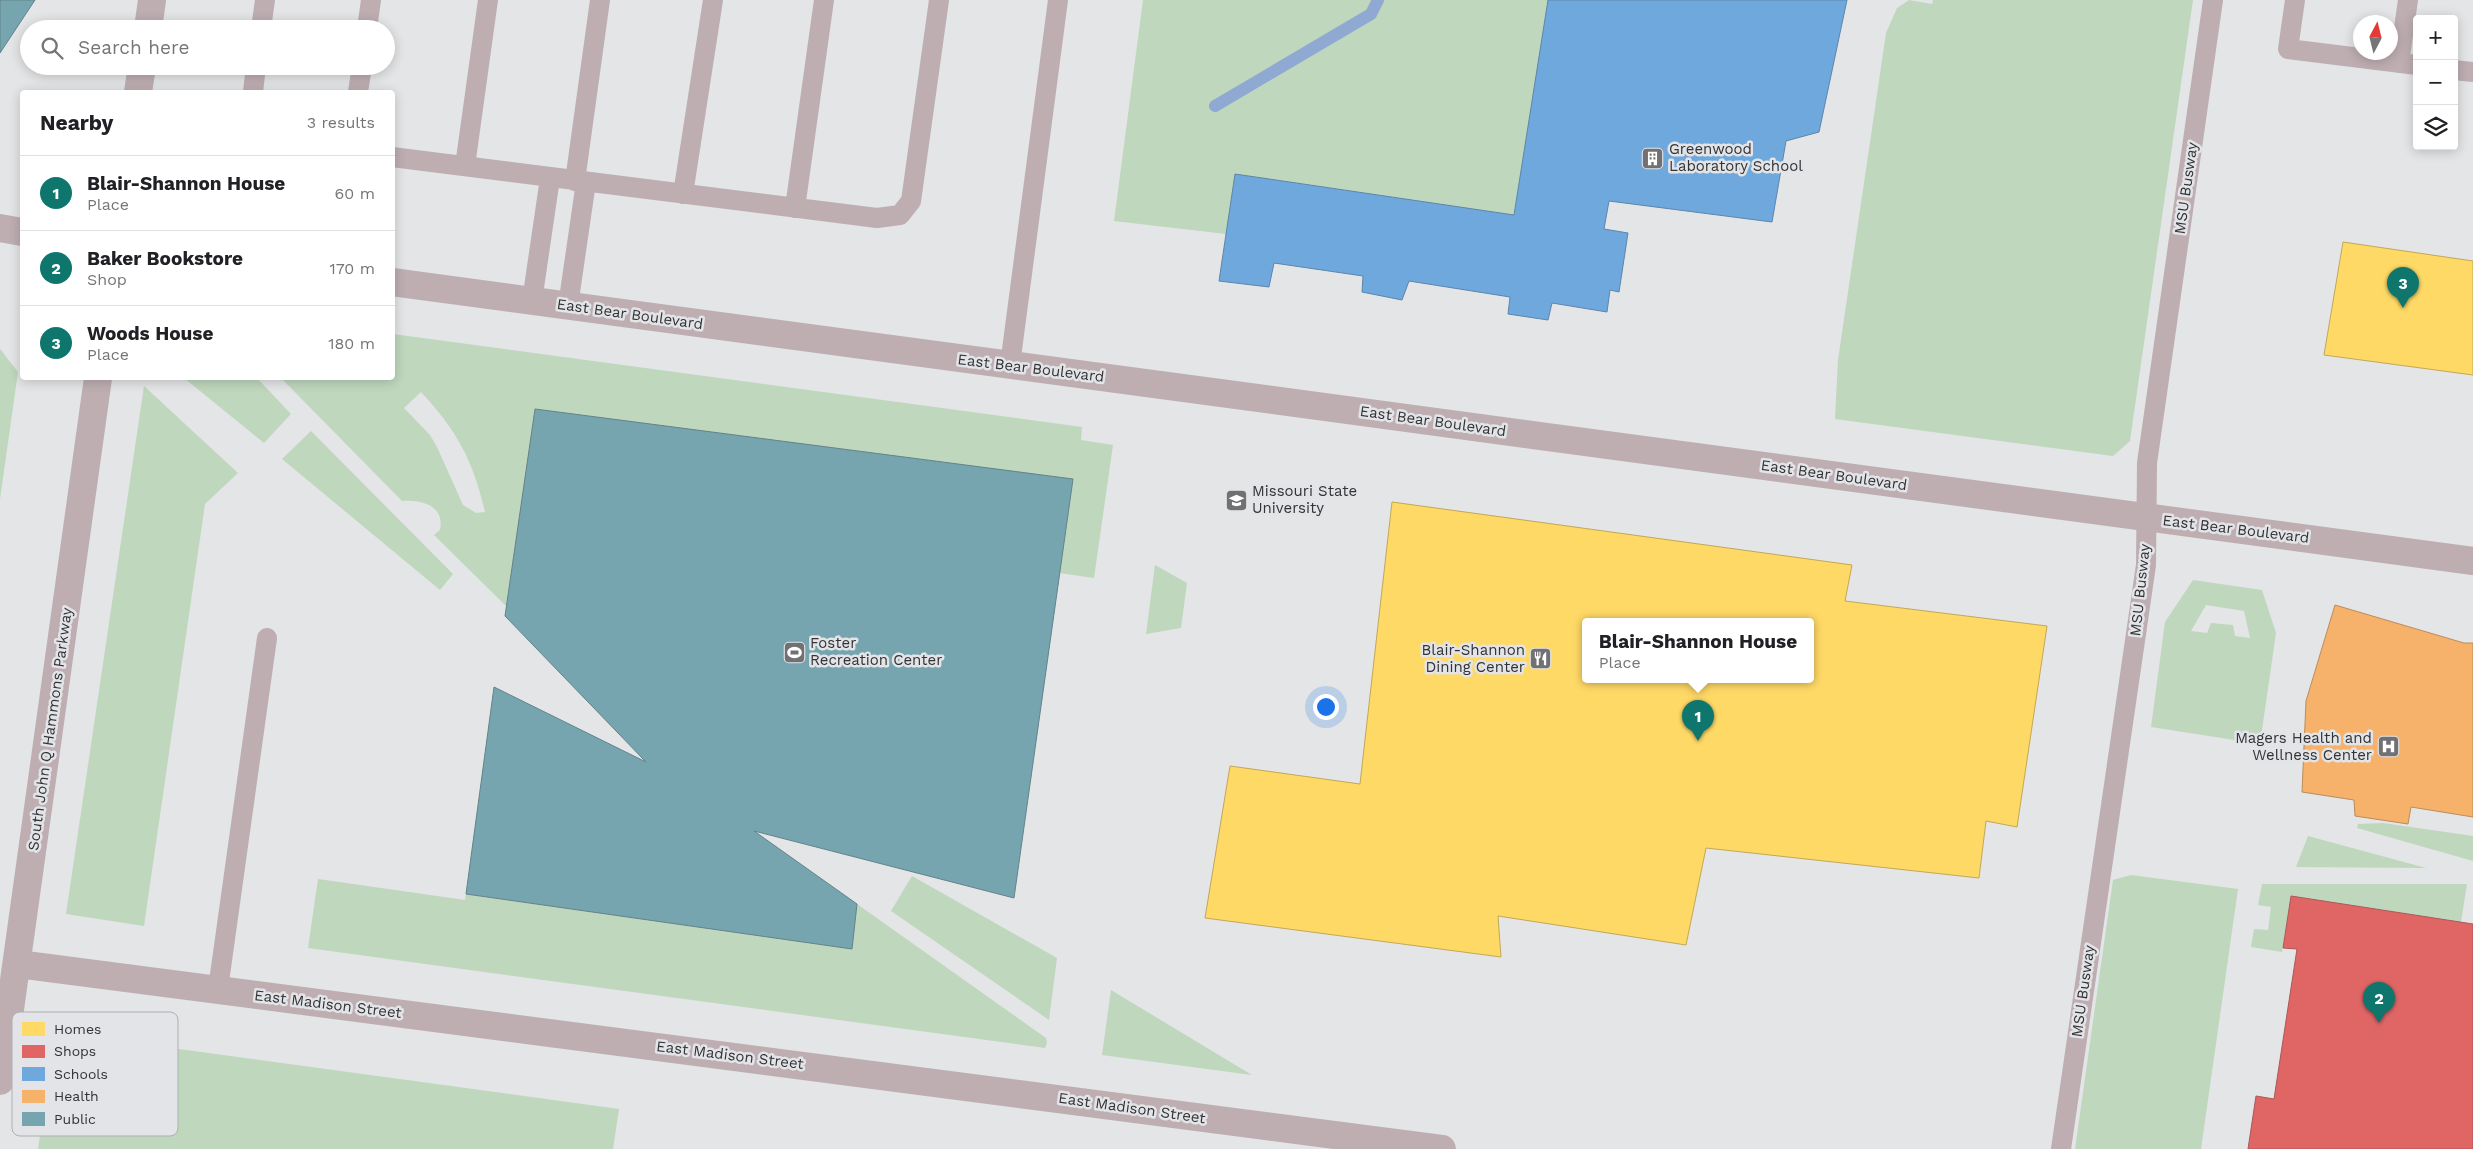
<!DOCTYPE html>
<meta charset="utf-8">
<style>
:root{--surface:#fff;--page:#f6f6f6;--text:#202124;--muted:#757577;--line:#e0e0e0;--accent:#0f766e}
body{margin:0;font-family:"Work Sans",sans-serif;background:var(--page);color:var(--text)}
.controls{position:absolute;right:15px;top:15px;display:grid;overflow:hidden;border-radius:5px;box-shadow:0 2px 12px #0003}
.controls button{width:45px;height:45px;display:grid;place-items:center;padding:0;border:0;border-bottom:1px solid var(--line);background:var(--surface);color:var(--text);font:25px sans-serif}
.compass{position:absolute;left:2353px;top:15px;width:45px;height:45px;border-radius:50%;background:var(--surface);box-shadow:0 2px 12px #0003;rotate:7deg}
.you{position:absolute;left:1325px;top:706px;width:18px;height:18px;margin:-12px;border:4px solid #fff;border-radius:50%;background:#1a73e8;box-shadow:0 0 0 8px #1a73e833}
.badge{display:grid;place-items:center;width:32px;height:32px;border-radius:50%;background:var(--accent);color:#fff;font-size:16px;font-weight:700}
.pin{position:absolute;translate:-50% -41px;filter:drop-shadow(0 1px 2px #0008)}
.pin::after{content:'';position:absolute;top:26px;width:18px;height:15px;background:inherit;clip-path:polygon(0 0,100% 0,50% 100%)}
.popup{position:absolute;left:1582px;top:618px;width:232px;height:65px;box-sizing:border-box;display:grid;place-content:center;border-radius:5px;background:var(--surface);filter:drop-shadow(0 1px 4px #0005);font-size:16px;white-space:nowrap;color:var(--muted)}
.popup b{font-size:19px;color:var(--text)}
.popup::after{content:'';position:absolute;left:50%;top:100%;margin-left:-10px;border:10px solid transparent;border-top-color:var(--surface)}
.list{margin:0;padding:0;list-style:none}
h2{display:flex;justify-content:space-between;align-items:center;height:65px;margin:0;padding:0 20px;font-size:21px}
h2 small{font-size:16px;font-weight:400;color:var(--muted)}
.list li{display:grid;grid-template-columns:32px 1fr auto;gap:15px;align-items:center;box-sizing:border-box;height:75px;padding:0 20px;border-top:1px solid var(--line)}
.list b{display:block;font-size:19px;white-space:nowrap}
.list p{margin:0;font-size:16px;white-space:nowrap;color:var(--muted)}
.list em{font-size:16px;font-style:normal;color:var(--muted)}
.icon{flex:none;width:28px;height:28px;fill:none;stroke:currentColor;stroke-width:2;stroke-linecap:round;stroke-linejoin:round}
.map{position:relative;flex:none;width:2473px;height:1149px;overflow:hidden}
.search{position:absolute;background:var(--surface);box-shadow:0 2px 12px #0003;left:20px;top:20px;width:375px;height:55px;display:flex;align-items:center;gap:12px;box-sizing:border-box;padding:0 18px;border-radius:28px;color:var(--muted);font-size:19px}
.panel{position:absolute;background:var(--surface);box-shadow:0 2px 12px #0003;left:20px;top:90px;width:375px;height:290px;border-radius:5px}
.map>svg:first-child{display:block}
.green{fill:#bfd7bd;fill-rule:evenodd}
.homes{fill:#ffd966;stroke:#c2a757;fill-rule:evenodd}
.shops{fill:#e06666;stroke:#ac5757}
.schools{fill:#6fa8dc;stroke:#5d85aa}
.health{fill:#f6b26b;stroke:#bc8c5b}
.public{fill:#76a5af;stroke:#62838a}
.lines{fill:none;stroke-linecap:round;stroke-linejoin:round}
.stream{stroke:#90a9d3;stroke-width:12}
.lane{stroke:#beaeb1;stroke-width:20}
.street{stroke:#beaeb1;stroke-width:28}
.labels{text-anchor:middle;stroke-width:5;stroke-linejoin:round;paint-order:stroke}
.poi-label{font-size:15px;fill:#333335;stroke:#e2e4e8;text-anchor:start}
.street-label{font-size:15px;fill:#333335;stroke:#e2e4e8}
.key{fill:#e2e4e8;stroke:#aeafb2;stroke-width:1}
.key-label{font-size:14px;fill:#333335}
</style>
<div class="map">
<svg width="2473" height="1149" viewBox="0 0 2473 1149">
<rect width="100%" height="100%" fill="#e3e5e7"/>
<!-- green -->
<path class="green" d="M1143 0H1548L1514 215 1226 234 1114 221Z
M1909 0 1932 4 1933 0H2193L2130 441 2113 456 1835 419 1838 360 1886 33 1897 8Z
M393 334 1082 427 1081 440 1113 445 1094 578 1059 573 506 606 434 535 440 530C445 506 422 499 402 501L281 378H392ZM421 392C457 431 473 460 485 512L476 513 463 505 437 447 430 435 404 408Z
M0 349 18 372 0 499Z
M184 378H257L291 414 264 443Z
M144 386 238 473 205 504 144 926 66 914Z
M311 431 453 574 440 590 282 459Z
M1155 565 1187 583 1181 628 1146 634Z
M2193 580 2262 590 2276 633 2260 744 2151 727 2165 622ZM2206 605 2244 611 2250 638 2235 636 2233 625 2211 623 2207 633 2191 631Z
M2383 823 2473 836V861L2357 828 2358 824Z
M2308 836 2426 868 2296 867Z
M2131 875 2238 889 2201 1149H2075L2113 880Z
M912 876 1057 958 1049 1020 891 911Z
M318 879 465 900 466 894 851 949 857 904 1046 1038 1047 1043 1045 1048 308 948Z
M2262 884H2467L2461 922 2291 896 2282 952 2251 947 2254 929 2268 930 2271 907 2258 905Z
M1111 990 1252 1075 1102 1055Z
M55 1032 619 1109 613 1149H38Z"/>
<!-- homes -->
<path class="homes" d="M2343 242 2473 261V375L2324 355Z
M1392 502 1852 565 1845 601 2047 626 2017 827 1986 821 1979 878 1706 848 1686 945 1498 916 1501 957 1205 918 1230 766 1360 784ZM1586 622H1810V680H1586Z"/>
<!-- shops -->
<path class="shops" d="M2291 896 2473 924V1149H2248L2256 1096 2274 1099 2297 949 2283 948Z"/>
<!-- schools -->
<path class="schools" d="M1548 0H1847L1819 132 1786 141 1772 222 1609 201 1604 229 1628 233 1619 292 1610 290 1607 312 1552 303 1548 320 1508 314 1510 297 1409 281 1402 300 1362 292 1363 276 1274 263 1269 287 1219 281 1235 174 1514 215Z"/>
<!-- health -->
<path class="health" d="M2335 605 2464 643H2473V817L2411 807 2408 824 2355 816 2354 800 2302 792 2306 701Z"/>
<!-- public -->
<path class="public" d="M0 0H35L0 53Z
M535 409 1073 479 1014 898 754 831 857 904 852 949 466 894 494 687 646 762 505 616Z"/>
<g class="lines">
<!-- stream -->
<path class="stream" d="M1215 106 1371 14 1378 0"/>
<!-- lane -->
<path class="lane" d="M2295 0 2288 49 2417 65
M261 29 265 0
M367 29 371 0
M2399 63 2408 0
M2454 70 2473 72
M253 92 256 66
M358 92 362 66
M392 157 877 218 900 215 911 201 939 0
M465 166 488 0
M575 181 600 0
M683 194 713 0
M795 208 824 0
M532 301 550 178
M568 306 586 182
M1010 365 1058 0
M218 989 267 638
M2061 1149 2146 565 2147 463 2213 0"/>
<!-- street -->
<path class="street" d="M148 29 152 0
M138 92 142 66
M0 228 22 232
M392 282 2473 561
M18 964 1442 1149
M0 1081 98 378"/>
</g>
<!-- icons -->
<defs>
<symbol id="building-square" viewBox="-11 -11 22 22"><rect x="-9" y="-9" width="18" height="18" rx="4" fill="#717173" stroke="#e2e4e8"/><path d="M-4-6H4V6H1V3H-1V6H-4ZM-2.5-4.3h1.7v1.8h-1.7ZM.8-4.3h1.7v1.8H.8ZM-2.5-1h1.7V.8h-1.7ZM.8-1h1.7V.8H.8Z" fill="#fff"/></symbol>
<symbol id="university-square" viewBox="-11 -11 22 22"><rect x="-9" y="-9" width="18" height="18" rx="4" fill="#717173" stroke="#e2e4e8"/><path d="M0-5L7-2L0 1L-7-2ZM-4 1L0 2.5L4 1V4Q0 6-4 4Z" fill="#fff"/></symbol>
<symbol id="stadium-square" viewBox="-11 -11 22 22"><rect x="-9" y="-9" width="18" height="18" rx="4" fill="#717173" stroke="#e2e4e8"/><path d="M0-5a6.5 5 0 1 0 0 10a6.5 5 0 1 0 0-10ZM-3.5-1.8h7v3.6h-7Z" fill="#fff"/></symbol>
<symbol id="restaurant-square" viewBox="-11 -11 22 22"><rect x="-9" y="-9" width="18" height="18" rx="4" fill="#717173" stroke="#e2e4e8"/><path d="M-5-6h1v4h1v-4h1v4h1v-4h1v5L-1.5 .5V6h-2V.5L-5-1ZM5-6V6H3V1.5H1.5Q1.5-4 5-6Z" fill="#fff"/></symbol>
<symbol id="hospital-square" viewBox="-11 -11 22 22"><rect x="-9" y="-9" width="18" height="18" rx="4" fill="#717173" stroke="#e2e4e8"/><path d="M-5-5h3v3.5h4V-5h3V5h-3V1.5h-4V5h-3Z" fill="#fff"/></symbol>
</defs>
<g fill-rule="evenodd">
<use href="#building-square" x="1640" y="146" width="25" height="25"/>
<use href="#university-square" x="1224" y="488" width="25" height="25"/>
<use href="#stadium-square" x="782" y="640" width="25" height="25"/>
<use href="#restaurant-square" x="1528" y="646" width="25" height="25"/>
<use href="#hospital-square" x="2376" y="734" width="25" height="25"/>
</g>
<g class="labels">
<!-- poi labels -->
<g class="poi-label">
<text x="1669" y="154">Greenwood<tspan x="1669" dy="17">Laboratory School</tspan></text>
<text x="1252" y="496">Missouri State<tspan x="1252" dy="17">University</tspan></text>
<text x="810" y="648">Foster<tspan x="810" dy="17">Recreation Center</tspan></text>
<text x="1525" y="655" text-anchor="end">Blair-Shannon<tspan x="1525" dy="17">Dining Center</tspan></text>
<text x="2372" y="743" text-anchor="end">Magers Health and<tspan x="2372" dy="17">Wellness Center</tspan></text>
</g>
<!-- street labels -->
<g class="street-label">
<text transform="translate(2186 188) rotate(-82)" y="5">MSU Busway</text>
<text transform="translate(630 314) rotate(8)" y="5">East Bear Boulevard</text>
<text transform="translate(1031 368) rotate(7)" y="5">East Bear Boulevard</text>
<text transform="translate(1433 421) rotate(8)" y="5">East Bear Boulevard</text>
<text transform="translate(1834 475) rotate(8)" y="5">East Bear Boulevard</text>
<text transform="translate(2236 529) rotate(7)" y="5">East Bear Boulevard</text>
<text transform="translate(2140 590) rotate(-84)" y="5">MSU Busway</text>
<text transform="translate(50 729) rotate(-82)" y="5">South John Q Hammons Parkway</text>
<text transform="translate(2083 991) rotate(-82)" y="5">MSU Busway</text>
<text transform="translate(328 1004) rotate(7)" y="5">East Madison Street</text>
<text transform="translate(730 1055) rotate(7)" y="5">East Madison Street</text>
<text transform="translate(1132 1108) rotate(8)" y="5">East Madison Street</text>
</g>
</g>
<!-- legend -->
<rect x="12" y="1012" width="166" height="124" rx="8" class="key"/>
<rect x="22" y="1022" width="23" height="14" fill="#ffd966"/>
<rect x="22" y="1045" width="23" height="13" fill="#e06666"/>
<rect x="22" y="1067" width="23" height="14" fill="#6fa8dc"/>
<rect x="22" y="1090" width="23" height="13" fill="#f6b26b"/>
<rect x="22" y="1112" width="23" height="14" fill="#76a5af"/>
<g class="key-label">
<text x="54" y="1034">Homes</text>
<text x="54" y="1056">Shops</text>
<text x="54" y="1079">Schools</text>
<text x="54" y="1101">Health</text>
<text x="54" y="1124">Public</text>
</g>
</svg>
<div class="controls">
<button>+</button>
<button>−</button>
<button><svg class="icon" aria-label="layers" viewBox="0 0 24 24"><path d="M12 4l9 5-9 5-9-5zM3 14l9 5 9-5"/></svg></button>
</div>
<svg class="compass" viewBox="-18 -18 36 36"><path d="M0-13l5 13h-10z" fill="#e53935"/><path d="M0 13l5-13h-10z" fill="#757577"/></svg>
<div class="you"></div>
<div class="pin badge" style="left:1698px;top:741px">1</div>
<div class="popup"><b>Blair-Shannon House</b>Place</div>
<div class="pin badge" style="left:2379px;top:1023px">2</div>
<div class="pin badge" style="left:2403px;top:308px">3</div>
<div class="search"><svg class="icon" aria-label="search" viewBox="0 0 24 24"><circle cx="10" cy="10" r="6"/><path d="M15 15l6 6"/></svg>Search here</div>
<section class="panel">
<h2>Nearby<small>3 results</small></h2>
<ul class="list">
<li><span class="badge">1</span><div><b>Blair-Shannon House</b><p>Place</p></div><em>60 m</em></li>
<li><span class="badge">2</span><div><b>Baker Bookstore</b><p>Shop</p></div><em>170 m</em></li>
<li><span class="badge">3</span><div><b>Woods House</b><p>Place</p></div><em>180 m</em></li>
</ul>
</section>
</div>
